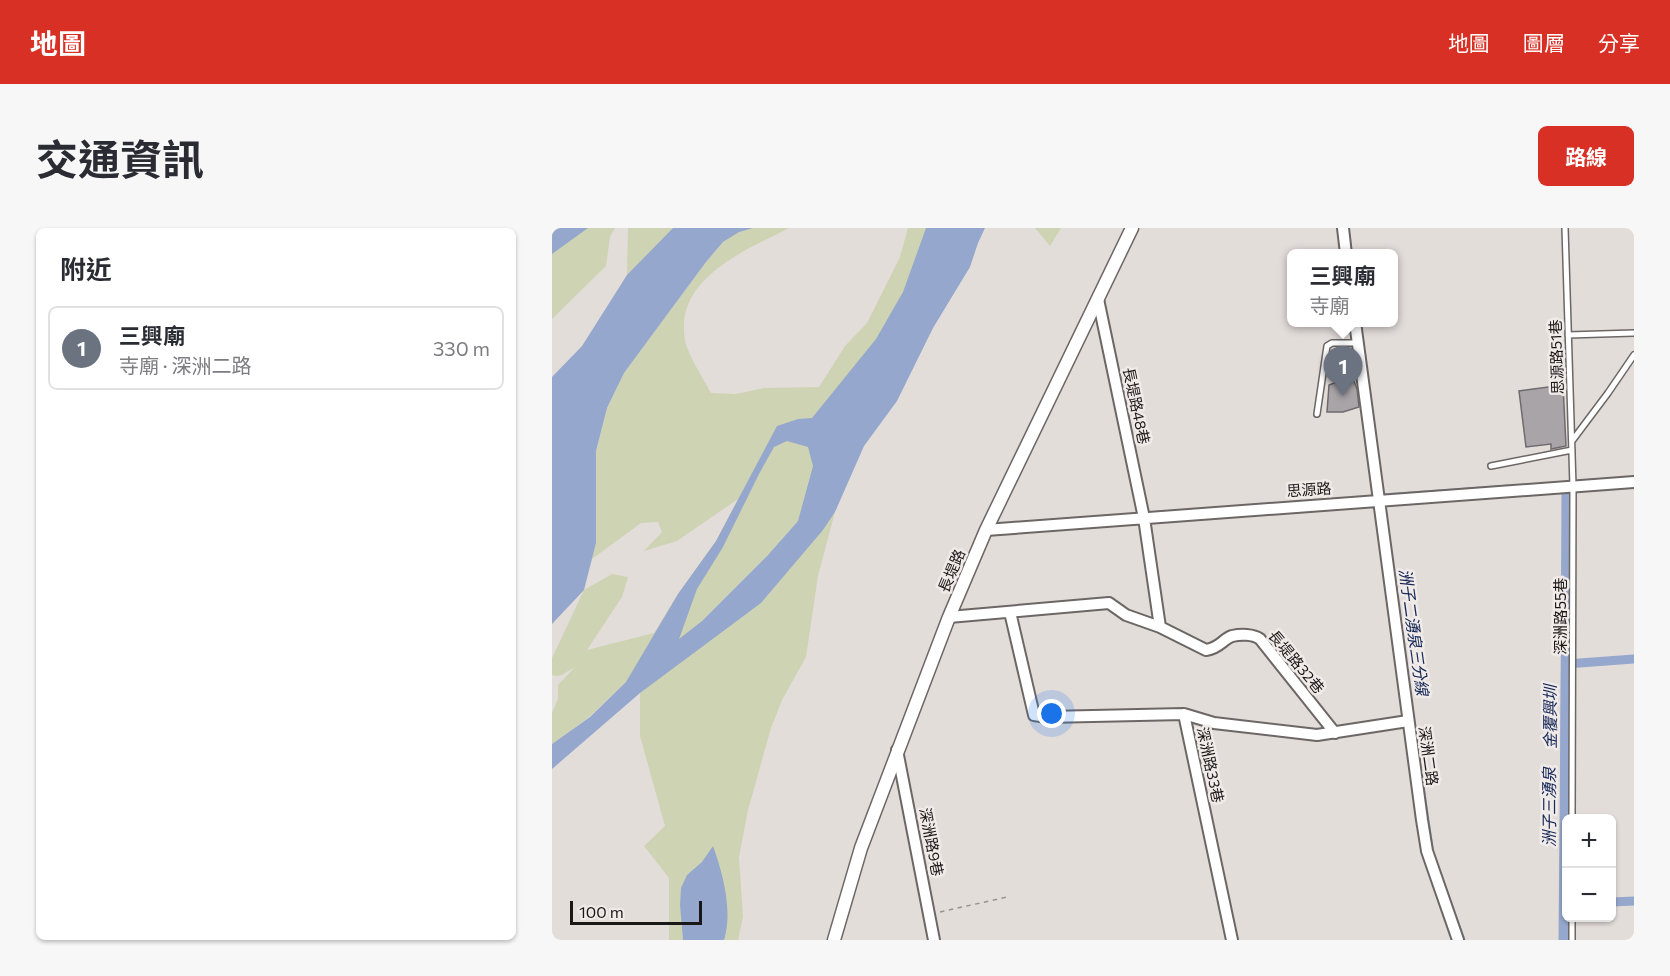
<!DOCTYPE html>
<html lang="zh-TW">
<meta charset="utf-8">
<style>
:root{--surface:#fff;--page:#f7f7f7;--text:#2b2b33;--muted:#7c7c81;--line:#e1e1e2;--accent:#d93025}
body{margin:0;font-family:Commissioner,"Noto Sans TC",sans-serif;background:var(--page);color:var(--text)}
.controls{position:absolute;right:18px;bottom:18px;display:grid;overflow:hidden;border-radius:9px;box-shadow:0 2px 4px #0004}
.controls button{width:54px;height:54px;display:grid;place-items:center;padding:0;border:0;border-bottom:2px solid var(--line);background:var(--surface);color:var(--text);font:30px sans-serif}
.scale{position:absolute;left:18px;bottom:15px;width:132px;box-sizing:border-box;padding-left:6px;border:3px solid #1a1817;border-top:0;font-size:16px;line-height:21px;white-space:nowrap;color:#1a1817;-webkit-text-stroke:4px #f0eae8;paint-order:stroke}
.you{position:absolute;left:500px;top:486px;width:21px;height:21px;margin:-15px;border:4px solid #fff;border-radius:50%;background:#1a73e8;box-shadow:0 0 0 9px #1a73e833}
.badge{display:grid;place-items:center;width:39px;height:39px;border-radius:50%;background:var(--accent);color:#fff;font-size:20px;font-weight:700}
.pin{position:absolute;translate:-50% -50px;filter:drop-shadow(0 2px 3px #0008)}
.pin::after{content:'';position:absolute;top:32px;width:21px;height:18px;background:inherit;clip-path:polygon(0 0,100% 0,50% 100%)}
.popup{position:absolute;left:735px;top:21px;width:111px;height:78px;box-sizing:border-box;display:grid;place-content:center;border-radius:9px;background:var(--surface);filter:drop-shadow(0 2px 4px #0005);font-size:20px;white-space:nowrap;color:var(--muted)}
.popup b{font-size:22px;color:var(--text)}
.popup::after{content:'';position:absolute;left:50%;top:100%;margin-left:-12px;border:12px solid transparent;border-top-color:var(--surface)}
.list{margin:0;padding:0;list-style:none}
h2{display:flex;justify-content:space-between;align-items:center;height:78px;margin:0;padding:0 24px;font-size:26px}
h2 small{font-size:20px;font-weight:400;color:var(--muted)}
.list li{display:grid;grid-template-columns:39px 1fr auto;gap:18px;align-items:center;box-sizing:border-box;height:84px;margin:0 12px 12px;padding:0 12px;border:2px solid var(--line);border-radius:9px}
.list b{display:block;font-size:22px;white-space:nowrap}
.list p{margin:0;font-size:20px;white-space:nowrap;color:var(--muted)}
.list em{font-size:20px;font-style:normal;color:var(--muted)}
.map{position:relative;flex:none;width:1082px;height:712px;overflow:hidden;border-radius:9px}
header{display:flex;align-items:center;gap:36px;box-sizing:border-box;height:84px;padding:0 30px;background:var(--accent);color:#fff}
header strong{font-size:28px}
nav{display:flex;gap:33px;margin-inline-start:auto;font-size:21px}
.intro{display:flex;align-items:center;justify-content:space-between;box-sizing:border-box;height:144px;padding:0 36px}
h1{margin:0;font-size:42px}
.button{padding:15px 27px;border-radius:9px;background:var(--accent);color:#fff;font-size:21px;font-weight:700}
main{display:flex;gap:36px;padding:0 36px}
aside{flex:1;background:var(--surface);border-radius:9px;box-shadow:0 2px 4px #0004}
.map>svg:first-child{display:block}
.green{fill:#ced3b3}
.water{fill:#95a7cc;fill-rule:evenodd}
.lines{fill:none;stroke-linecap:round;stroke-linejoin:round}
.stream{stroke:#95a7cc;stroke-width:3}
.canal{stroke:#95a7cc;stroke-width:9}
.building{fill:#a8a4a8;stroke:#6e6a6e;stroke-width:1.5}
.service-casing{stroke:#6c6765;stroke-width:8}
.minor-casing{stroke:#6c6765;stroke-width:14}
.tertiary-casing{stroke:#6c6765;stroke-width:15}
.path{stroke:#989391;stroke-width:1.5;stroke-dasharray:4.5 4.5;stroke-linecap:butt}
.service{stroke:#fff;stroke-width:5}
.minor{stroke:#fff;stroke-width:10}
.tertiary{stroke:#fff;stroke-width:12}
.labels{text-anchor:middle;stroke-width:5;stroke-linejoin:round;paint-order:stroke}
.street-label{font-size:15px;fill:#1a1817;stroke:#f0eae8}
.water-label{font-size:16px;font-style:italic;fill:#142756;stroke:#f0eae8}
</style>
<header>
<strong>地圖</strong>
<nav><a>地圖</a><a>圖層</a><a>分享</a></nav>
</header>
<div class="intro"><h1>交通資訊</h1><a class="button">路線</a></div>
<main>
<aside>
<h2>附近<small></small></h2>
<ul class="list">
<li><span class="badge" style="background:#6b7280">1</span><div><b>三興廟</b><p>寺廟 · 深洲二路</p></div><em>330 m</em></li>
</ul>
</aside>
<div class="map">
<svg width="1082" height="712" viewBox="0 0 1082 712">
<rect width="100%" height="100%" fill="#e3ddda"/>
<!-- green -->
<path class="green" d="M0 0H63L58 9 54 38 0 91Z
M76 0H133L49 90 75 47Z
M186 0H237C193 23 122 50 133 112 136 127 151 150 159 165L184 166 212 160 267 159 293 118 315 95 348 29 356 0H402L246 293 216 327 150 393 74 454 37 489 0 516V485L6 471V457L22 440C14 443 9 451 0 447V430L32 362 60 346 76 349 70 369 35 422 102 405 126 366 164 313 186 271 125 313 92 323 110 304 106 294 89 295 40 331 44 314V223L55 180 72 145 154 34 171 14Z
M483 0H509L498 18Z
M283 284 266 348 254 429 230 472 219 500 196 582 187 629 191 689 186 712H117V650L92 618 113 598 88 508V465L271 302Z"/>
<!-- water -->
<path class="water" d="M0 0H36L0 26Z
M121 0H201L187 4 171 14 154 34 72 145 55 180 44 223V315L32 362 0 396V149L30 118 75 47Z
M374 0H433L426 15 418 39 381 100 345 173 312 218 283 284 271 302 209 375 88 465 0 541V516L38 489 74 454 126 366 164 313 225 198 246 191 260 190 324 111 351 64ZM235 213 256 219 261 238 246 293 216 327 150 393 127 411 145 361 171 319 207 246 222 219Z
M161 618C171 646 181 683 172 712H131L128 677 129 660 135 647 150 634Z"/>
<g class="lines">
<!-- stream -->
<path class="stream" d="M796 0 799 26
M830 267 957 258
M865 518 880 619
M887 642 912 712
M1008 712 1012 266"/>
<!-- canal -->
<path class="canal" d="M1014 436 1082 431
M1060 674 1082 673
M1012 712 1014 266"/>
</g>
<!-- building -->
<path class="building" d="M800 148 805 161 807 179 791 184H775L777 157Z
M1011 157 1014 218 999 221V216L974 219 967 163Z"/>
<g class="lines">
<defs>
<path id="service" d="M1013 0 1021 258 1020 590
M1016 107 1082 105
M765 186 775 118 780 115H805
M1020 213 1056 165 1082 127
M939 238 1020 222
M1020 690V712"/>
<path id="minor" d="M791 0 794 26
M803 94 870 592 875 623 906 712
M434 302 1082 254
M458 384 482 487 495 489 632 486
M397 389 557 375 574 387 608 399 592 290 546 71
M608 399 654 422C668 420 671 411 680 408 689 406 701 406 708 411L783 505
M345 522 382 712
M680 712 632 486 662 495 765 507 856 493"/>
<path id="tertiary" d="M282 712 309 620 397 389 434 302 580 0"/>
</defs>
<!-- service casing -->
<use href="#service" class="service-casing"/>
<!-- minor casing -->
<use href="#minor" class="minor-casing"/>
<!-- tertiary casing -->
<use href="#tertiary" class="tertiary-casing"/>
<!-- path -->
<path class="path" d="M388 684 455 669"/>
<!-- service -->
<use href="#service" class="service"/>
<!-- minor -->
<use href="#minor" class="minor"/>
<!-- tertiary -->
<use href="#tertiary" class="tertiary"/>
</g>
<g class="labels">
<!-- street labels -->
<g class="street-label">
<text transform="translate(1005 129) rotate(-92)" y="5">思源路51巷</text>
<text transform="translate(584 178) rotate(78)" y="5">長堤路48巷</text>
<text transform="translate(757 262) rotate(-4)" y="5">思源路</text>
<text transform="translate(400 343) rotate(-67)" y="5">長堤路</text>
<text transform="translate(1009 388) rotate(-90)" y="5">深洲路55巷</text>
<text transform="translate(744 434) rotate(50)" y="5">長堤路32巷</text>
<text transform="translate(876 528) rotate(82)" y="5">深洲二路</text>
<text transform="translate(658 537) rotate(78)" y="5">深洲路33巷</text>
<text transform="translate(379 614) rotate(79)" y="5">深洲路9巷</text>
</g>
<!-- water labels -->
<g class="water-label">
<text transform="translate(862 404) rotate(82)" y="6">洲子二湧泉三分線</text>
<text transform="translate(998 489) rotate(-90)" y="6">金覆興圳</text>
<text transform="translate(997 579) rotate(-90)" y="6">洲子三湧泉</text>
</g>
</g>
</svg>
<div class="controls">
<button>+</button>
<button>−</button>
</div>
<div class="scale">100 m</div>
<div class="you"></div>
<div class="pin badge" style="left:791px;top:168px;background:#6b7280">1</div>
<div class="popup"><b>三興廟</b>寺廟</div>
</div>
</main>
